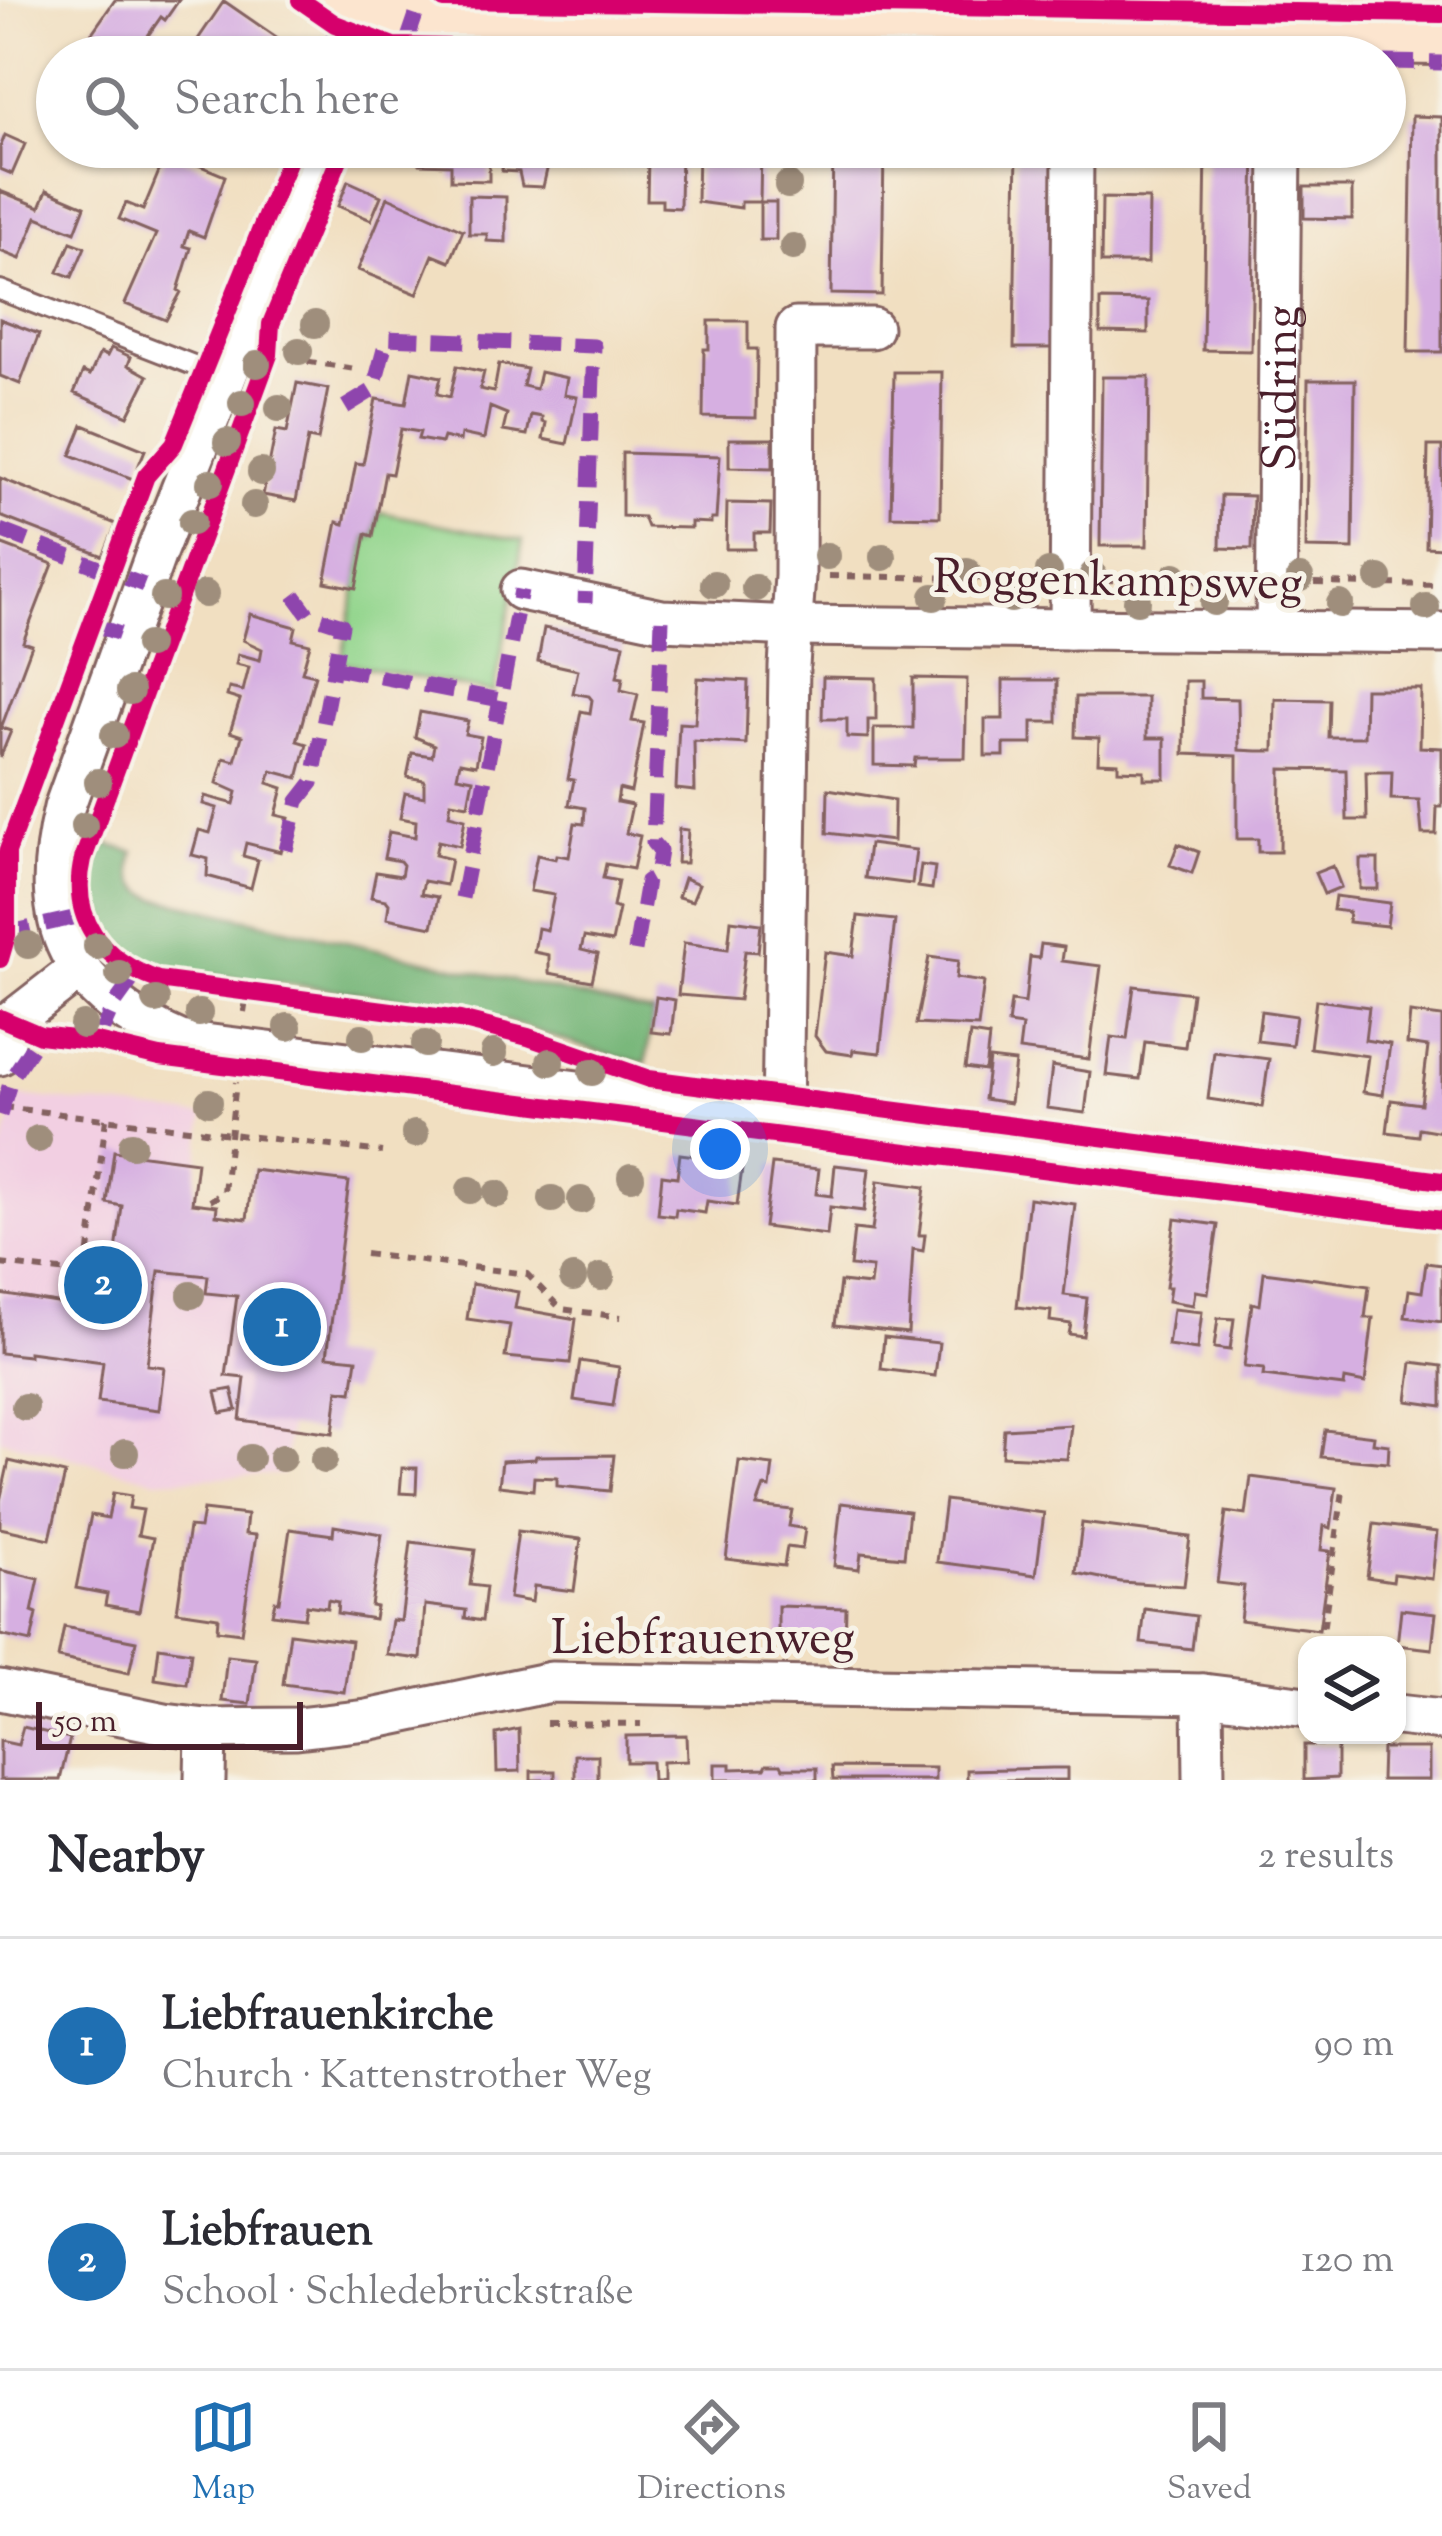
<!DOCTYPE html>
<meta charset="utf-8">
<style>
:root{--surface:#fff;--page:#f2f2f3;--text:#2b2b33;--muted:#7c7c81;--line:#e1e1e2;--accent:#1f6fb2}
body{margin:0;font-family:"Sorts Mill Goudy",serif;background:var(--page);color:var(--text)}
.controls{position:absolute;right:36px;bottom:36px;display:grid;overflow:hidden;border-radius:24px;box-shadow:0 3px 9px #0004}
.controls button{width:108px;height:108px;display:grid;place-items:center;padding:0;border:0;border-bottom:3px solid var(--line);background:var(--surface);color:var(--text);font:60px sans-serif}
.scale{position:absolute;left:36px;bottom:30px;width:267px;box-sizing:border-box;padding-left:12px;border:6px solid #4a1f2b;border-top:0;font-size:33px;line-height:42px;white-space:nowrap;color:#4a1f2b;-webkit-text-stroke:9px #f7f3e8;paint-order:stroke}
.you{position:absolute;left:720px;top:1149px;width:42px;height:42px;margin:-30px;border:9px solid #fff;border-radius:50%;background:#1a73e8;box-shadow:0 0 0 18px #1a73e833}
.badge{display:grid;place-items:center;width:78px;height:78px;border-radius:50%;background:var(--accent);color:#fff;font-size:39px;font-weight:700}
.pin{position:absolute;translate:-50% -50%;border:6px solid #fff;box-shadow:0 3px 12px #0006}
.list{margin:0;padding:0;list-style:none}
h2{display:flex;justify-content:space-between;align-items:center;height:156px;margin:0;padding:0 48px;font-size:51px}
h2 small{font-size:39px;font-weight:400;color:var(--muted)}
.list li{display:grid;grid-template-columns:78px 1fr auto;gap:36px;align-items:center;box-sizing:border-box;height:216px;padding:0 48px;border-top:3px solid var(--line)}
.list b{display:block;font-size:45px;white-space:nowrap}
.list p{margin:0;font-size:39px;white-space:nowrap;color:var(--muted)}
.list em{font-size:39px;font-style:normal;color:var(--muted)}
.icon{flex:none;width:66px;height:66px;fill:none;stroke:currentColor;stroke-width:2;stroke-linecap:round;stroke-linejoin:round}
.map{position:relative;flex:none;width:1442px;height:1780px;overflow:hidden}
.search{position:absolute;background:var(--surface);box-shadow:0 3px 9px #0004;left:36px;right:36px;top:36px;height:132px;display:flex;align-items:center;gap:30px;box-sizing:border-box;padding:0 42px;border-radius:66px;color:var(--muted);font-size:45px}
.sheet{height:588px;background:var(--surface)}
nav{display:flex;justify-content:space-around;align-items:center;box-sizing:border-box;height:168px;border-top:3px solid var(--line);background:var(--surface);font-size:33px;color:var(--muted)}
nav a{display:grid;justify-items:center;gap:6px}
nav .on{color:var(--accent)}
.map>svg:first-child{display:block}
.built{fill:#f2cfe2}
.green{fill:#93d58d;stroke:#6e7a5c;stroke-width:3}
.forest{fill:#76b678;stroke:#606a52;stroke-width:3}
.building{fill:#d6afe1}
.lines{fill:none;stroke-linecap:round;stroke-linejoin:round}
.lane-casing{stroke:#846260;stroke-width:24}
.street-casing{stroke:#846260;stroke-width:45}
.secondary-casing{stroke:#846260;stroke-width:60}
.path{stroke:#846260;stroke-width:6;stroke-dasharray:9 9;stroke-linecap:butt}
.lane{stroke:#fff;stroke-width:18}
.street{stroke:#fff;stroke-width:39}
.secondary{stroke:#fce5cf;stroke-width:54}
.quiet{stroke:#8e44ad;stroke-width:15;stroke-dasharray:30 15;stroke-linecap:butt}
.cycleway-casing{stroke:#f7f3e8;stroke-width:26}
.cycleway{stroke:#d6006c;stroke-width:18}
.tree{fill:#9f8e7c}
.labels{text-anchor:middle;stroke-width:10;stroke-linejoin:round;paint-order:stroke}
.street-label{font-size:48px;fill:#4a1f2b;stroke:#f7f3e8}
</style>
<div class="map">
<svg width="1442" height="1780" viewBox="0 0 1442 1780">
<rect width="100%" height="100%" fill="#f7f3e8"/>
<filter id="ink" filterUnits="userSpaceOnUse"><feTurbulence type="fractalNoise" baseFrequency=".00833" numOctaves="2"/><feDisplacementMap in="SourceGraphic" scale="24" xChannelSelector="R" yChannelSelector="G"/><feConvolveMatrix kernelMatrix="1 2 1 2 8 2 1 2 1" color-interpolation-filters="sRGB"/></filter>
<filter id="wash" filterUnits="userSpaceOnUse"><feTurbulence type="fractalNoise" baseFrequency=".004" numOctaves="4" result="noise"/><feDisplacementMap in="SourceGraphic" scale="48" xChannelSelector="R" yChannelSelector="G"/><feGaussianBlur stdDeviation="2.7" result="paint"/><feColorMatrix in="noise" values="0 0 0 0 0 0 0 0 0 0 0 0 0 0 0 0 0 1.4 0 .05"/><feComposite in="paint" operator="in"/></filter>
<g filter="url(#wash)">
<rect width="100%" height="100%" fill="#f1dfc1"/>
<!-- built -->
<path class="built" d="M19 1096 204 1116 184 1273 207 1277 206 1293 237 1297 226 1376 245 1378 241 1420 289 1427 283 1474 156 1480 0 1439V1154Z"/>
<!-- green -->
<path class="green" d="M379 512 523 541 494 693 341 662 367 536 374 537Z"/>
<!-- forest -->
<path class="forest" d="M102 843 134 852C127 875 134 889 156 898L653 1013 646 1063C579 1051 518 1020 451 1007 361 990 268 983 177 971L145 964 125 952 89 905 87 893Z"/>
<g id="blocks">
<!-- building -->
<path class="building" d="M115 0H179L165 20 161 17 133 57H75Z
M224 1 282 41 271 57H186Z
M1412 116 1442 117V352H1408Z
M5 135 25 144 12 174 0 169V148Z
M421 147H489V181L451 180V165L420 164Z
M503 147H568V161H549L543 187 522 186 519 172 502 171Z
M617 147H681L680 208 662 207V200H647L648 158H617Z
M698 147H761L760 202H776V240H760V202H741V208L697 202Z
M833 147H884L882 295 831 294Z
M1017 147H1065L1062 348H1014Z
M1206 147H1255L1251 351 1203 350Z
M167 152 225 176 204 237 189 231 184 246 191 248 178 290 181 292 166 320 125 304 156 234 119 219 126 203 143 210Z
M348 181 381 196 371 220 338 206Z
M1304 187H1352V219L1304 218Z
M47 190 85 206 75 232 37 217 20 259 0 251V191L40 207Z
M469 196 506 197V242L487 241V234H469Z
M388 197 463 230 450 262 433 255 417 294 358 270Z
M1102 198 1149 199 1148 263H1101Z
M71 242 85 247 72 277 58 272Z
M1100 300 1148 301V333L1100 332Z
M0 319 39 334 20 384 0 376Z
M709 321H748V349H757L756 418 703 417 704 349H709Z
M111 348 131 357 128 365 148 376 128 416 74 393 83 372 90 375 100 353 107 356Z
M499 364 527 369 523 386 536 389 540 372 567 378 564 395 577 397 567 444 543 439 546 423 542 422V417L531 415 527 435 503 431 507 414 490 407 484 439 461 434 460 441 443 437 441 443 418 439 420 432 401 429 392 474 385 473 373 536 366 534 356 588 325 582 337 522 344 524 356 463 363 464 376 399 406 404 412 371 441 377 437 394 450 397 457 366 484 372 480 389 494 392Z
M894 372H942L940 517 891 516Z
M1102 377H1149L1147 546H1100Z
M1308 380H1355L1353 549 1306 548Z
M297 383 328 389 318 440 308 438 296 501 263 495 276 430 287 432Z
M83 425 145 450 133 479 71 455Z
M729 439H773V468L729 467Z
M1428 446H1442V548L1426 547Z
M622 453 720 456 716 519H711V523L691 522V528L647 527 643 517 622 516Z
M0 478 116 524 103 556 0 516Z
M1221 495 1253 496 1252 549 1220 548Z
M727 503 771 504 770 533H754V549H726Z
M0 544 53 564 23 642 32 645 1 728 11 731 0 758Z
M250 614 296 627 293 640 310 644 302 672 315 675 297 741 307 744 298 778 272 771 268 783 283 788 276 815 289 818 281 852 246 843 243 856 258 860 251 888 207 876 208 859 192 855 199 830 210 833 217 808 203 804 205 796 234 804 237 792 217 783 224 758 235 761 242 736 230 732 240 700 227 696 229 688 243 691 249 667 236 664 238 654 260 660 262 649 243 640Z
M544 628 624 644 617 677 623 678 621 690 638 694 632 721 644 723 631 792 619 789 617 802 632 805 626 833 640 836 633 869 606 864 603 878 618 881 613 907 619 909 612 942 584 937 581 950 598 954 592 981 549 973V955L534 952 538 928 547 930 554 895 530 891 537 855 556 859 557 855 569 857 575 823 584 824 585 808 569 805 574 780 568 779 581 711 590 713 592 700 589 696 573 693 578 670 538 661Z
M823 677 876 678V720H868V738L847 737V719H822Z
M698 678 748 681 746 744 694 741 695 791 676 789 679 723 695 724Z
M913 678 967 679 965 758H915L914 766 874 765V728H913Z
M1003 680H1057V722H1032V744H1004V756H985V719H1003Z
M1185 681H1201V698L1238 699 1239 750 1257 751H1274L1275 699 1329 700 1328 737H1364L1365 689H1421L1420 747 1442 748V807H1437L1436 834H1422L1419 800 1391 799 1392 772H1366L1367 820H1347L1346 770 1281 769 1280 852H1258V839H1237V756L1184 754Z
M1076 697H1147V738H1165V779H1144V771L1118 770V763L1098 762 1099 738 1075 737Z
M420 712 468 721 465 734 481 737 476 765 460 762 457 776 473 779 468 805 451 802 449 815 465 819 460 846 438 841 435 855 451 859 446 885 424 881 421 894 438 897 432 927 387 918 389 904 386 900 371 897 376 872 401 876 403 865 400 861 384 858 389 832 415 837 416 821 400 818 405 793 424 797V780L407 777 412 753 432 756 434 745 415 737Z
M828 789 894 800 893 841 827 833Z
M679 829 688 830 686 863H677Z
M869 844 916 850 912 884 865 878Z
M1178 844 1199 852 1192 873 1170 865Z
M1360 859H1378V889H1360Z
M921 865 935 867 932 889 918 887Z
M1333 866 1341 887 1324 894 1315 873Z
M684 878 699 884 692 901 678 897Z
M1335 896 1390 903 1387 926 1348 922 1349 912 1333 910Z
M858 916 895 920 880 1053 853 1050 852 1055 826 1051 815 1036 825 952 853 956Z
M731 920 761 924 758 952 745 951 739 1000 678 995 684 943 728 949Z
M1041 944 1064 947 1062 961 1101 966 1089 1059 1019 1050 1022 1026 1008 1024 1011 1001 1025 1003 1030 957 1039 958Z
M929 957 958 961 956 978 984 982 978 1027 916 1024Z
M1134 986 1192 993 1185 1047 1145 1042 1140 1079 1106 1075 1111 1037 1127 1039Z
M656 997 675 1000 671 1034 651 1032Z
M1316 1000 1369 1007 1365 1040 1390 1044 1383 1095 1363 1092 1368 1056 1310 1048Z
M1261 1011 1296 1016 1292 1045 1257 1041Z
M1410 1013 1442 1017V1132L1419 1128 1418 1136 1387 1132 1391 1100 1421 1104 1428 1047 1407 1044Z
M970 1034 989 1037 985 1071 965 1068Z
M1214 1052 1269 1059 1262 1107 1208 1099Z
M989 1059 1015 1062 1010 1103 984 1099Z
M1052 1066 1090 1072 1085 1113 1047 1108Z
M114 1151 197 1162 192 1203 217 1206 216 1215 247 1219 253 1170 349 1182 327 1356 357 1359 352 1392 338 1390 333 1433 240 1420 245 1378 226 1376 237 1296 206 1293 208 1276 159 1271 147 1365 164 1367 159 1410 98 1402 103 1362 29 1352V1356L0 1353V1294L108 1311 122 1206 107 1203Z
M680 1154 743 1162 737 1205 707 1201 705 1213 676 1209 675 1216 658 1214 662 1175 677 1177Z
M772 1164 819 1169 816 1194 832 1196 835 1165 869 1169 864 1211 830 1207 827 1235 764 1227Z
M878 1181 925 1187 919 1235H925L923 1251 913 1249 908 1333 835 1325 840 1282 870 1285 872 1268 850 1266 854 1229 872 1231Z
M1029 1198 1075 1204 1064 1295 1087 1298 1083 1336 1069 1334 1071 1324 1050 1321 1051 1311 1017 1307Z
M1175 1219 1218 1225 1208 1293 1195 1291 1193 1305 1168 1301 1170 1287H1166Z
M1426 1263 1442 1265V1322L1405 1317 1409 1290 1422 1292Z
M1264 1272 1369 1286 1365 1318H1373L1365 1383 1345 1379 1344 1386 1263 1376 1264 1369 1244 1367 1252 1303 1260 1305Z
M472 1284 518 1292 515 1308 576 1319 570 1363 505 1357 510 1325 467 1319Z
M1173 1309 1202 1312 1197 1350 1168 1346Z
M1218 1318 1234 1319 1230 1350 1214 1348Z
M884 1337 939 1343 935 1376 881 1369Z
M580 1361 619 1367 613 1406 574 1400Z
M1412 1362 1442 1366V1406L1407 1401Z
M232 1389 237 1410 221 1413 216 1392Z
M1071 1425 1067 1459 1002 1456 1004 1429Z
M1325 1430 1374 1436 1373 1443 1389 1445 1388 1463 1321 1457Z
M614 1455 610 1491 557 1486V1478L534 1477 533 1490 499 1486 502 1461 535 1459 536 1456Z
M9 1461 65 1474 50 1539 0 1528V1501Z
M739 1461 773 1465 770 1488 764 1487 757 1506 792 1510 789 1526 805 1529 802 1549 787 1547 784 1566 726 1559Z
M402 1468H417L416 1494 400 1493Z
M1251 1477 1336 1488 1331 1528 1324 1526 1321 1550 1330 1551 1319 1630 1240 1620 1244 1586 1217 1583 1226 1512 1246 1515Z
M113 1493 131 1496 129 1508 143 1510 138 1535 153 1538 139 1611 105 1605 107 1594 76 1588 91 1515 108 1518Z
M945 1500 1044 1513 1036 1575 937 1562Z
M841 1503 909 1511 904 1557 861 1553 859 1569 834 1566Z
M203 1510 247 1515 245 1534 256 1535 241 1633 217 1630 218 1617 177 1611 189 1527 200 1528Z
M1082 1523 1190 1537 1184 1586 1121 1582 1076 1573Z
M1374 1524 1437 1532 1432 1579 1394 1574 1393 1581 1367 1577Z
M334 1526 382 1534 371 1606 376 1607 374 1619 337 1613 338 1602 328 1600 327 1608 306 1605 304 1618 272 1614 275 1601 279 1602 290 1529 333 1535Z
M518 1531 581 1539 574 1591 534 1586 532 1602 509 1598Z
M411 1542 475 1550 470 1585 486 1587 482 1621 465 1618 466 1610 425 1605 421 1659 387 1655 392 1620 401 1621Z
M0 1570 39 1579 32 1612 37 1614 31 1642 0 1635Z
M778 1606 846 1608 845 1642 778 1640Z
M1145 1609 1196 1616 1192 1649 1141 1643Z
M1401 1609 1436 1613 1432 1649 1397 1645Z
M64 1627 136 1641 129 1673 58 1658Z
M290 1633 351 1641 344 1692 283 1684Z
M159 1647 191 1652 187 1684 155 1679Z
M227 1656 256 1659 250 1704 222 1701Z
M23 1727 70 1738 60 1780H0V1741L18 1745Z
M519 1729 520 1771 497 1772 496 1734Z
M686 1735 687 1761 662 1762V1780H652L651 1762H626V1736Z
M1304 1745H1337V1778L1304 1780Z
M1382 1748H1429V1780H1381Z
M575 1755H598V1780H575Z
M715 1764H731V1769L765 1768 767 1764H781L783 1768H817V1780H715Z
M832 1767 935 1768V1780H833Z
M1052 1768H1067V1780H967V1770Z
M531 1771H555V1780H531Z"/>
</g>
</g>
<g filter="url(#ink)">
<use href="#blocks" fill-opacity="0" stroke="#846260" stroke-width="3"/>
<g class="lines">
<defs>
<path id="lane" d="M0 290 224 377"/>
<g id="street">
<path d="M353 57 377 0"/>
<path d="M317 147 156 553 64 808C35 927 69 993 180 1041L1442 1200"/>
<path d="M521 590 662 620 794 626 1442 633"/>
<path d="M1070 629 1073 147"/>
<path id="s1" d="M1276 631 1281 147"/>
<path d="M0 1055 11 1022 78 970"/>
<path d="M782 1118 789 666 795 576 796 328H872"/>
<path d="M0 1690 165 1724 206 1729 297 1728 367 1720 551 1682 1203 1694 1307 1707"/>
<path d="M1203 1694 1204 1780"/>
<path d="M1397 1715 1442 1720"/>
<path d="M205 1780 206 1729"/>
</g>
<path id="secondary" d="M344 0 413 24 1442 37"/>
</defs>
<!-- lane casing -->
<use href="#lane" class="lane-casing"/>
<!-- street casing -->
<use href="#street" class="street-casing"/>
<!-- secondary casing -->
<use href="#secondary" class="secondary-casing"/>
<!-- path -->
<path class="path" d="M272 356 355 369
M829 576 1038 579
M1105 580 1242 582
M1315 583 1442 585
M244 1012 247 992
M3 1107 382 1152
M210 1201 224 1192 236 1082
M365 1254 527 1274 561 1309 621 1317
M0 1264 86 1274 106 1119
M1321 1645 1343 1491
M546 1723 641 1724"/>
<!-- lane -->
<use href="#lane" class="lane"/>
<!-- street -->
<use href="#street" class="street"/>
<!-- secondary -->
<use href="#secondary" class="secondary"/>
<!-- quiet -->
<path class="quiet" d="M406 44 421 0
M330 57 335 24
M1385 62 1442 63
M345 407 373 390 387 338 594 346 585 603
M0 530 144 585
M91 624 126 636
M335 668 500 700 521 590
M286 850 298 801 312 783 342 625 308 614 294 595
M462 898 500 700
M1 934 82 916
M635 951 647 881 656 876 660 851 653 843 662 620
M97 1042 113 1006 137 973
M0 1115 12 1077 40 1035"/>
<defs>
<path id="cycleway" d="M300 0 335 24 393 46 1042 57
M444 0 1442 14
M344 147 271 324 269 355 83 859C69 919 101 960 158 980L460 1020 528 1037 649 1079 1442 1181
M0 959 7 935V852L146 476 174 444 294 147
M0 1018 40 1035 97 1042 160 1057 1442 1220"/>
</defs>
<!-- cycleway casing -->
<use href="#cycleway" class="cycleway-casing"/>
<!-- cycleway -->
<use href="#cycleway" class="cycleway"/>
</g>
<!-- trees -->
<g class="tree">
<circle cx="788" cy="185" r="14"/>
<circle cx="793" cy="247" r="14"/>
<circle cx="315" cy="324" r="14"/>
<circle cx="299" cy="351" r="14"/>
<circle cx="257" cy="364" r="14"/>
<circle cx="242" cy="403" r="14"/>
<circle cx="279" cy="408" r="14"/>
<circle cx="227" cy="442" r="14"/>
<circle cx="261" cy="472" r="14"/>
<circle cx="210" cy="483" r="14"/>
<circle cx="254" cy="505" r="14"/>
<circle cx="192" cy="522" r="14"/>
<circle cx="827" cy="556" r="14"/>
<circle cx="883" cy="557" r="14"/>
<circle cx="967" cy="572" r="14"/>
<circle cx="1049" cy="572" r="14"/>
<circle cx="1093" cy="575" r="14"/>
<circle cx="1175" cy="576" r="14"/>
<circle cx="1300" cy="578" r="14"/>
<circle cx="1379" cy="578" r="14"/>
<circle cx="714" cy="584" r="14"/>
<circle cx="755" cy="588" r="14"/>
<circle cx="205" cy="594" r="14"/>
<circle cx="164" cy="597" r="14"/>
<circle cx="934" cy="597" r="14"/>
<circle cx="1011" cy="599" r="14"/>
<circle cx="1137" cy="601" r="14"/>
<circle cx="1214" cy="602" r="14"/>
<circle cx="1340" cy="604" r="14"/>
<circle cx="1426" cy="607" r="14"/>
<circle cx="148" cy="645" r="14"/>
<circle cx="130" cy="691" r="14"/>
<circle cx="114" cy="735" r="14"/>
<circle cx="98" cy="782" r="14"/>
<circle cx="84" cy="826" r="14"/>
<circle cx="28" cy="945" r="14"/>
<circle cx="97" cy="946" r="14"/>
<circle cx="119" cy="974" r="14"/>
<circle cx="156" cy="1000" r="14"/>
<circle cx="199" cy="1013" r="14"/>
<circle cx="83" cy="1025" r="14"/>
<circle cx="288" cy="1027" r="14"/>
<circle cx="362" cy="1037" r="14"/>
<circle cx="425" cy="1044" r="14"/>
<circle cx="494" cy="1053" r="14"/>
<circle cx="550" cy="1062" r="14"/>
<circle cx="592" cy="1072" r="14"/>
<circle cx="209" cy="1102" r="14"/>
<circle cx="415" cy="1134" r="14"/>
<circle cx="38" cy="1139" r="14"/>
<circle cx="132" cy="1145" r="14"/>
<circle cx="631" cy="1177" r="14"/>
<circle cx="470" cy="1190" r="14"/>
<circle cx="497" cy="1194" r="14"/>
<circle cx="552" cy="1199" r="14"/>
<circle cx="581" cy="1200" r="14"/>
<circle cx="601" cy="1277" r="14"/>
<circle cx="573" cy="1278" r="14"/>
<circle cx="191" cy="1295" r="14"/>
<circle cx="25" cy="1407" r="14"/>
<circle cx="125" cy="1453" r="14"/>
<circle cx="250" cy="1458" r="14"/>
<circle cx="282" cy="1458" r="14"/>
<circle cx="324" cy="1460" r="14"/>
</g>
</g>
<g class="labels">
<!-- street labels -->
<g class="street-label">
<text dy="17" stroke="none"><textPath href="#s1" startOffset="243">Südring</textPath></text>
<text transform="translate(1118 578) rotate(1)" y="17">Roggenkampsweg</text>
<text x="703" y="1653">Liebfrauenweg</text>
</g>
</g>
</svg>
<div class="controls">
<button><svg class="icon" aria-label="layers" viewBox="0 0 24 24"><path d="M12 4l9 5-9 5-9-5zM3 14l9 5 9-5"/></svg></button>
</div>
<div class="scale">50 m</div>
<div class="you"></div>
<div class="pin badge" style="left:282px;top:1327px">1</div>
<div class="pin badge" style="left:103px;top:1285px">2</div>
<div class="search"><svg class="icon" aria-label="search" viewBox="0 0 24 24"><circle cx="10" cy="10" r="6"/><path d="M15 15l6 6"/></svg>Search here</div>
</div>
<section class="sheet">
<h2>Nearby<small>2 results</small></h2>
<ul class="list">
<li><span class="badge">1</span><div><b>Liebfrauenkirche</b><p>Church · Kattenstrother Weg</p></div><em>90 m</em></li>
<li><span class="badge">2</span><div><b>Liebfrauen</b><p>School · Schledebrückstraße</p></div><em>120 m</em></li>
</ul>
</section>
<nav>
<a class="on"><svg class="icon" aria-label="map" viewBox="0 0 24 24"><path d="M3 6l6-2 6 2 6-2v14l-6 2-6-2-6 2zM9 4v14M15 6v14"/></svg>Map</a>
<a><svg class="icon" aria-label="directions" viewBox="0 0 24 24"><path d="M12 3l9 9-9 9-9-9zM9 14v-3h6M13 9l2 2-2 2"/></svg>Directions</a>
<a><svg class="icon" aria-label="saved" viewBox="0 0 24 24"><path d="M7 4h10v16l-5-4-5 4z"/></svg>Saved</a>
</nav>
